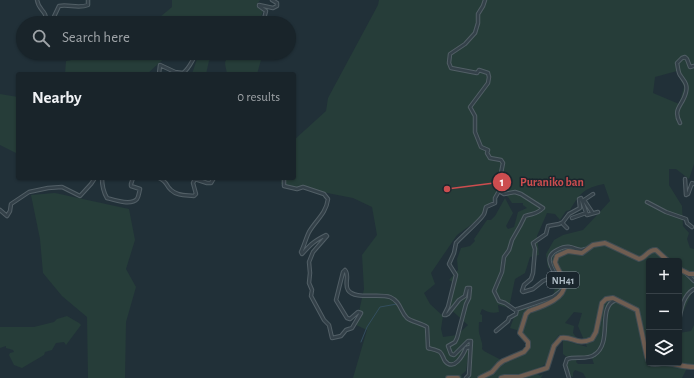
<!DOCTYPE html>
<meta charset="utf-8">
<style>
:root{--surface:#19242a;--page:#222c32;--text:#f1f3f6;--muted:#9fa4a8;--line:#374147}
body{margin:0;font-family:"Alegreya Sans",sans-serif;background:var(--page);color:var(--text)}
.controls{position:absolute;right:12px;bottom:12px;display:grid;overflow:hidden;border-radius:4px;box-shadow:0 1px 3px #0004}
.controls button{width:36px;height:36px;display:grid;place-items:center;padding:0;border:0;border-bottom:1px solid var(--line);background:var(--surface);color:var(--text);font:20px sans-serif}
.list{margin:0;padding:0;list-style:none}
h2{display:flex;justify-content:space-between;align-items:center;height:52px;margin:0;padding:0 16px;font-size:17px}
h2 small{font-size:13px;font-weight:400;color:var(--muted)}
.icon{flex:none;width:22px;height:22px;fill:none;stroke:currentColor;stroke-width:2;stroke-linecap:round;stroke-linejoin:round}
.map{position:relative;flex:none;width:694px;height:378px;overflow:hidden}
.search{position:absolute;background:var(--surface);box-shadow:0 1px 3px #0004;left:16px;top:16px;width:280px;height:44px;display:flex;align-items:center;gap:10px;box-sizing:border-box;padding:0 14px;border-radius:22px;color:var(--muted);font-size:15px}
.panel{position:absolute;background:var(--surface);box-shadow:0 1px 3px #0004;left:16px;top:72px;width:280px;height:108px;border-radius:4px}
.map>svg:first-child{display:block}
.green{fill:#263d39;fill-rule:evenodd}
.lines{fill:none;stroke-linecap:round;stroke-linejoin:round}
.stream{stroke:#334e5e;stroke-width:1}
.minor-casing{stroke:#525f66;stroke-width:4.5}
.highway-casing{stroke:#3f4c53;stroke-width:6}
.minor{stroke:#344149;stroke-width:2.5}
.highway{stroke:#6f5d51;stroke-width:4}
.labels{text-anchor:middle;stroke-width:3;stroke-linejoin:round;paint-order:stroke}
.shield{fill:#1a262d;stroke:#828f97;stroke-width:1}
.shield-label{font-size:10px;font-weight:bold;fill:#afbcc5}
.leader{fill:none;stroke:#cc4d4f;stroke-width:1.5}
.callout-dot{fill:#cc4d4f;stroke:#1a262d;stroke-width:1.5}
.mark-label{font-size:12px;text-anchor:middle;font-weight:bold;fill:#fff}
.callout-label{font-size:12px;text-anchor:middle;font-weight:bold;fill:#cc4d4f;stroke:#1a262d;stroke-width:3;stroke-linejoin:round;paint-order:stroke}
</style>
<div class="map">
<svg width="694" height="378" viewBox="0 0 694 378">
<rect width="100%" height="100%" fill="#213038"/>
<!-- green -->
<path class="green" d="M172 0H260L256 6 263 11 259 23H222L224 21 208 18 202 23H133L154 22 172 7Z
M379 0H694V164L689 179 676 169H669V185L682 206 683 226 689 233 687 239 690 248 694 249V288L684 310 679 319V261H649V363H679V333L691 331 694 325V366H688L682 378H586L583 373 575 370 573 373V377L570 376 567 364 569 361 577 359 576 362 578 364H594L591 355 568 358 563 354V340L587 347 578 326 582 313 574 312 565 323 574 326 573 333 578 340 559 335 554 341 546 364 534 371 540 376 543 374 541 378H524V374L501 377 499 378H468L470 375V358L468 357 466 371 461 375 463 378H353L367 330 356 325 364 289 362 255 377 235 372 207 353 198 281 184 282 178H294V140L326 111 328 98 378 5ZM677 71 684 87 679 104 653 93 655 77ZM604 184 610 201 583 230 563 235 554 240 546 254 548 268 552 266 556 275 554 294 540 302 517 309 510 328 520 331 528 344 524 352 503 361 484 351 482 349C483 343 481 341 480 336 478 331 479 326 479 322H482V315L480 314 482 309C488 312 492 314 499 312L498 305 509 308 515 279 525 273 530 257 539 255 537 236 547 213 555 214 560 220 566 211 570 210C580 193 584 188 604 184ZM499 191 508 197 512 203H523V205L527 208 518 212 514 227 508 229 506 226 513 213 505 198 495 216 491 220H487L474 239 475 241 470 246 461 248 457 259 458 270 449 280 454 283 448 307 468 325 457 335 443 337 441 329 443 316 430 304 424 293 435 284 431 273 457 235 483 216Z
M91 53H170L147 74H65L66 61 87 57Z
M199 53H214L209 61 206 74H192Z
M223 53H263L257 74H227C226 65 221 60 233 56V54H223Z
M0 94 18 97V154L0 145Z
M55 193 129 209 135 240 126 269 136 287 126 322 125 378H88L87 317 62 296 43 273 40 239 31 195Z
M67 316 79 323 81 325 66 345 64 342 56 343 52 350 45 352 44 355 22 368 14 365 9 355 10 353 14 352 13 350 6 348V346L0 348V327H34L54 322 57 319Z"/>
<g class="lines">
<!-- stream -->
<path class="stream" d="M361 342 367 327 380 307 397 304"/>
<defs>
<path id="minor" d="M37 0C39 12 47 9 46 23
M485 0 483 6 478 14V23L475 33 465 44 450 54 449 63 451 68 477 73 479 70 488 73 489 77 488 83 470 107 475 116V132L481 147 488 150 487 153 490 158 501 160 503 163 499 183V191
M51 23 59 6C69 4 78 9 88 5V0
M263 23 266 11 259 6V5L273 8 277 6V3L272 0
M159 74 160 65 175 72 183 73C190 68 192 60 197 53
M680 123C672 108 683 106 686 92 688 84 684 81 680 75 678 72 678 67 677 63L682 58 685 57 687 59 690 67 694 66
M102 178C102 184 104 193 107 198 114 200 131 206 137 199 139 196 139 192 140 189L131 186V184L133 178
M159 178C169 183 165 185 171 190 177 196 186 195 194 196L196 194 193 183 195 179 207 183H211L214 178
M284 178V186L297 189 303 187 324 194 328 199C326 214 316 220 309 232 306 238 304 246 301 252L302 254C311 244 314 241 326 235L327 236 313 252 309 262 310 273 309 283 312 290 311 296 324 320 329 325 332 338 341 336 346 330 352 328 361 313 358 312 350 319 347 318 336 300 343 272 345 270C350 275 344 284 348 290 354 300 380 293 390 297 401 302 400 311 407 318 412 322 421 323 427 327L428 348C431 349 437 350 440 352 443 355 443 358 445 361 454 372 463 355 466 348L470 347
M685 179 686 195 688 194 692 183 694 184
M499 191 504 194 515 192 521 194 543 208C536 215 533 213 525 216L520 226 512 240 509 250 504 257 502 272 494 291 499 301 505 303 515 310 553 297 562 290
M647 202 666 212 686 219 687 223 692 227
M0 210 7 216 10 211 11 204 29 192 48 188 62 187 80 196 91 184 95 178
M592 212 584 200 593 194
M572 218 586 213
M563 222V224L567 228
M585 249C579 252 576 248 570 247 565 246 561 248 557 250 545 256 550 265 555 274V276L543 281 533 289 523 292 522 291 524 285 531 279 533 273 535 249 533 243 546 234 548 226 559 224 563 222 569 214 580 208 579 199 581 198 587 215 598 212
M687 274 694 281
M679 322C681 311 682 296 694 289
M496 331 508 321 509 318 516 314 517 309
M466 378 469 375 471 341H468L454 355 451 354 448 346 455 342 457 338 466 304 469 298 470 288H467L465 296 459 300 448 314 446 315H444L448 307 456 275 449 264 454 253 456 243C460 238 482 219 484 214 485 212 485 210 486 207L495 203V198L499 191
M569 378 565 365 567 359C575 356 587 360 594 355 614 343 596 306 616 300"/>
<path id="highway" d="M679 269 689 274H694
M650 363C654 365 658 364 662 363 673 363 683 367 694 367
M448 378H458
M480 378 492 372 499 364 503 361 524 352 528 347V342L520 333 526 314 529 311C540 307 567 299 564 283 563 276 557 269 555 262L557 256 568 251 582 253 593 245 605 243 639 259C646 258 648 249 656 250L668 261
M501 378 505 377H519L547 368 554 346 561 338C573 336 577 346 592 339L596 332 602 303 606 299 613 298 637 310 647 357 649 362"/>
</defs>
<!-- minor casing -->
<use href="#minor" class="minor-casing"/>
<!-- highway casing -->
<use href="#highway" class="highway-casing"/>
<!-- minor -->
<use href="#minor" class="minor"/>
<!-- highway -->
<use href="#highway" class="highway"/>
</g>
<g class="labels">
<!-- shield labels -->
<rect class="shield" x="547" y="272" width="32" height="16" rx="3"/>
<g class="shield-label">
<text x="563" y="284">NH41</text>
</g>
</g>
<!-- callouts -->
<path class="leader" d="M447 189L502 182"/>
<g class="callout-dot">
<circle cx="447" cy="189" r="4"/>
<circle cx="502" cy="182" r="10"/>
</g>
<g class="mark-label">
<text x="502" y="186">1</text>
</g>
<g class="callout-label">
<text x="552" y="186">Puraniko ban</text>
</g>
</svg>
<div class="controls">
<button>+</button>
<button>−</button>
<button><svg class="icon" aria-label="layers" viewBox="0 0 24 24"><path d="M12 4l9 5-9 5-9-5zM3 14l9 5 9-5"/></svg></button>
</div>
<div class="search"><svg class="icon" aria-label="search" viewBox="0 0 24 24"><circle cx="10" cy="10" r="6"/><path d="M15 15l6 6"/></svg>Search here</div>
<section class="panel">
<h2>Nearby<small>0 results</small></h2>
<ul class="list">
</ul>
</section>
</div>
